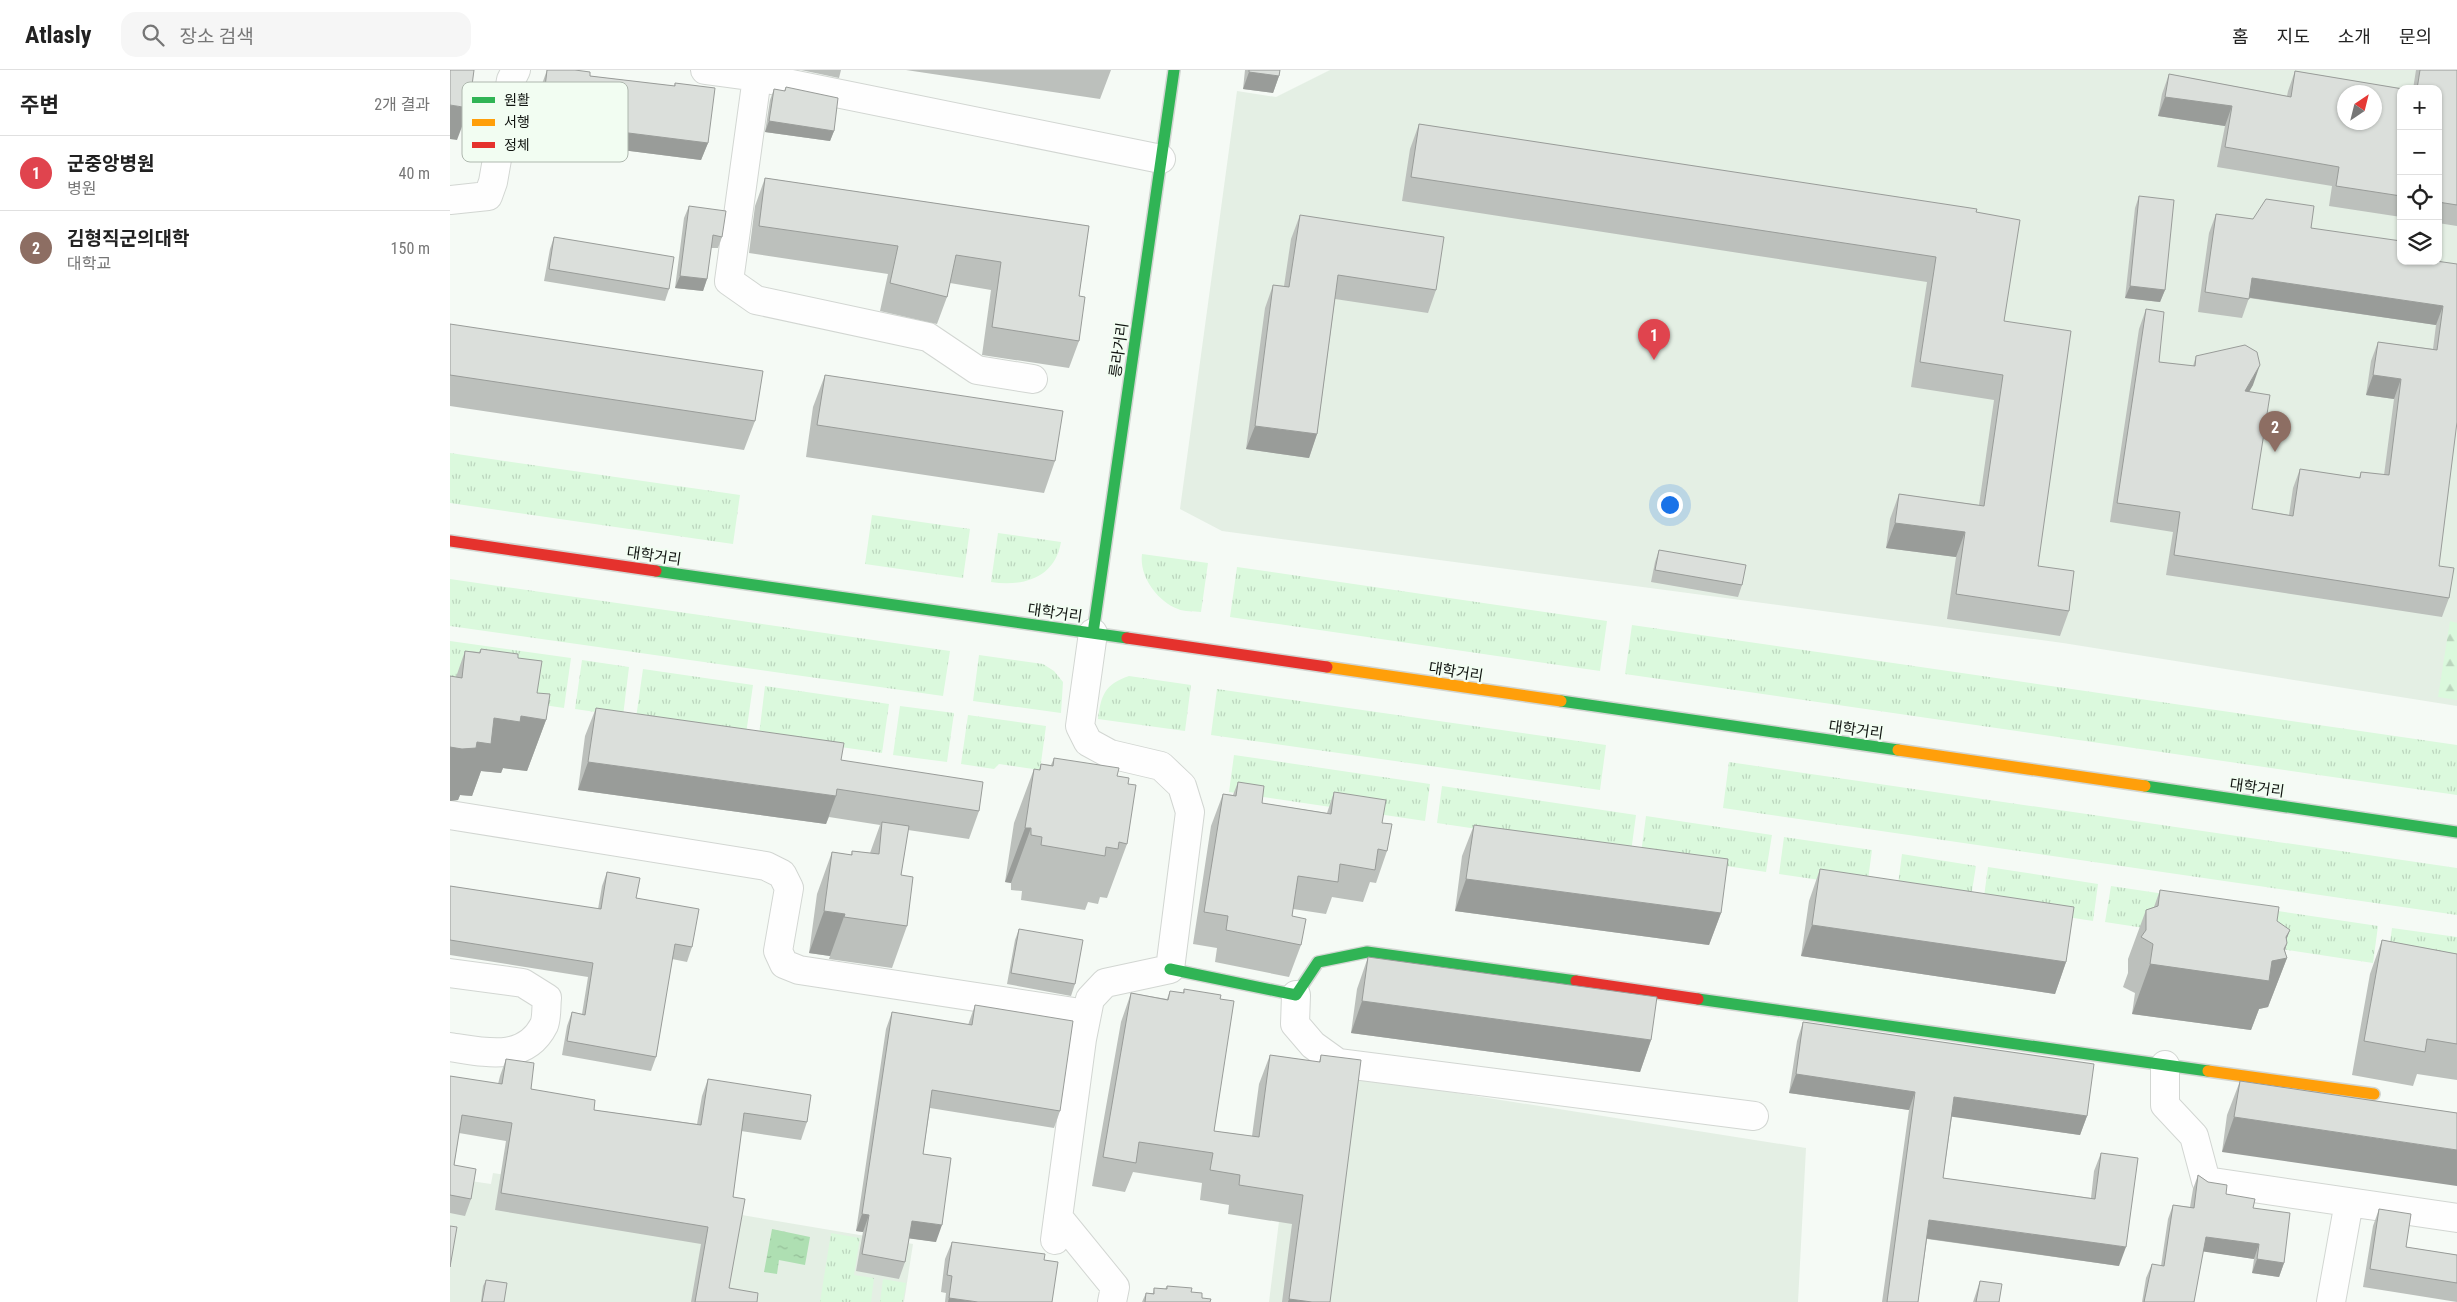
<!DOCTYPE html>
<html lang="ko">
<meta charset="utf-8">
<style>
:root{--surface:#fff;--page:#f6f6f6;--text:#222;--muted:#767676;--line:#e0e0e0;--accent:#606460}
body{margin:0;font-family:"Roboto Condensed","Noto Sans KR",sans-serif;background:var(--page);color:var(--text)}
.controls{position:absolute;right:15px;top:15px;display:grid;overflow:hidden;border-radius:10px;box-shadow:0 1px 4px #0004}
.controls button{width:45px;height:45px;display:grid;place-items:center;padding:0;border:0;border-bottom:1px solid var(--line);background:var(--surface);color:var(--text);font:25px sans-serif}
.compass{position:absolute;left:1887px;top:15px;width:45px;height:45px;border-radius:50%;background:var(--surface);box-shadow:0 1px 4px #0004;rotate:35deg}
.you{position:absolute;left:1219px;top:434px;width:18px;height:18px;margin:-12px;border:4px solid #fff;border-radius:50%;background:#1a73e8;box-shadow:0 0 0 8px #1a73e833}
.badge{display:grid;place-items:center;width:32px;height:32px;border-radius:50%;background:var(--accent);color:#fff;font-size:16px;font-weight:700}
.pin{position:absolute;translate:-50% -41px;filter:drop-shadow(0 1px 2px #0008)}
.pin::after{content:'';position:absolute;top:26px;width:18px;height:15px;background:inherit;clip-path:polygon(0 0,100% 0,50% 100%)}
.list{margin:0;padding:0;list-style:none}
h2{display:flex;justify-content:space-between;align-items:center;height:65px;margin:0;padding:0 20px;font-size:21px}
h2 small{font-size:16px;font-weight:400;color:var(--muted)}
.list li{display:grid;grid-template-columns:32px 1fr auto;gap:15px;align-items:center;box-sizing:border-box;height:75px;padding:0 20px;border-top:1px solid var(--line)}
.list b{display:block;font-size:19px;white-space:nowrap}
.list p{margin:0;font-size:16px;white-space:nowrap;color:var(--muted)}
.list em{font-size:16px;font-style:normal;color:var(--muted)}
.icon{flex:none;width:28px;height:28px;fill:none;stroke:currentColor;stroke-width:2;stroke-linecap:round;stroke-linejoin:round}
.map{position:relative;flex:none;width:2007px;height:1232px;overflow:hidden}
header{display:flex;align-items:center;gap:30px;box-sizing:border-box;height:70px;padding:0 25px;background:var(--surface);border-bottom:1px solid var(--line)}
header strong{font-size:24px}
nav{display:flex;gap:28px;margin-inline-start:auto;font-size:18px}
.search{width:350px;height:45px;background:var(--page);display:flex;align-items:center;gap:12px;box-sizing:border-box;padding:0 18px;border-radius:15px;color:var(--muted);font-size:19px}
main{display:flex}
aside{flex:1;background:var(--surface)}
.map>svg:first-child{display:block}
.built{fill:#e4efe4;fill-rule:evenodd}
.grass{fill:url(#grass-tufts)}
.forest{fill:url(#forest-firs)}
.water{fill:url(#water-ripples)}
.lines{fill:none;stroke-linecap:round;stroke-linejoin:round}
.street-casing{stroke:#d2d6d2;stroke-width:30}
.fast-casing{stroke:#d2d6d2;stroke-width:14}
.slow-casing{stroke:#d2d6d2;stroke-width:14}
.jam-casing{stroke:#d2d6d2;stroke-width:14}
.street{stroke:#fefefe;stroke-width:28}
.fast{stroke:#30b455;stroke-width:11}
.slow{stroke:#ff9f0a;stroke-width:11}
.jam{stroke:#e5322d;stroke-width:11}
.wall{fill:#bcc0bc}
.shaded-wall{fill:#999c99}
.building{fill:#dbdfdb;stroke:#999c99;fill-rule:evenodd}
.labels{text-anchor:middle;stroke-width:4.5;stroke-linejoin:round;paint-order:stroke}
.street-label{font-size:15px;fill:#101410;stroke:#f2fdf2}
.key{fill:#f2fdf2;stroke:#aeb7ae;stroke-width:1}
.key-label{font-size:14px;fill:#101410}
</style>
<header>
<strong>Atlasly</strong>
<div class="search"><svg class="icon" aria-label="search" viewBox="0 0 24 24"><circle cx="10" cy="10" r="6"/><path d="M15 15l6 6"/></svg>장소 검색</div>
<nav><a>홈</a><a>지도</a><a>소개</a><a>문의</a></nav>
</header>
<main>
<aside>
<h2>주변<small>2개 결과</small></h2>
<ul class="list">
<li><span class="badge" style="background:#e0444e">1</span><div><b>군중앙병원</b><p>병원</p></div><em>40 m</em></li>
<li><span class="badge" style="background:#8d6e63">2</span><div><b>김형직군의대학</b><p>대학교</p></div><em>150 m</em></li>
</ul>
</aside>
<div class="map">
<svg width="2007" height="1232" viewBox="0 0 2007 1232">
<defs>
<pattern id="grass-tufts" width="24" height="20" patternUnits="userSpaceOnUse" patternTransform="scale(1.25)"><rect width="24" height="20" fill="#dbf9dd"/><path d="M3 7l-1-3M5 7V3M7 7l1-3M15 17l-1-3M17 17v-4M19 17l1-3" fill="none" stroke="#bbd5bd"/></pattern>
<pattern id="forest-firs" width="22" height="20" patternUnits="userSpaceOnUse" patternTransform="scale(1.25)"><rect width="22" height="20" fill="#dbf9dd"/><path d="M5 1l3.5 6h-7zM16 11l3.5 6h-7z" fill="#bbd5bd"/></pattern>
<pattern id="water-ripples" width="26" height="14" patternUnits="userSpaceOnUse" patternTransform="scale(1.25)"><rect width="26" height="14" fill="#aedfb2"/><path d="M2 4q2-2 4 0t4 0M15 11q2-2 4 0t4 0" fill="none" stroke="#95be98"/></pattern>
</defs>
<rect width="100%" height="100%" fill="#f5faf5"/>
<!-- built -->
<path class="built" d="M880 0H2007V636L1613 573 772 461 730 439 787 21 826 27ZM1951 19H1988V191H1951ZM1894 22H1924V52H1894Z
M848 998 1356 1078 1348 1232H819Z
M43 1103 463 1174 454 1232H0V1108L41 1114Z"/>
<!-- grass -->
<path class="grass" d="M0 383 290 425 283 474 0 433Z
M422 445 520 459 513 508 415 494Z
M548 463 611 472C605 508 573 517 541 512Z
M692 484 758 493 751 542C744 541 734 542 728 539 707 531 689 506 692 484Z
M787 497 1157 551 1150 601 780 547Z
M0 509 500 581 493 626 0 556Z
M1182 555 2007 675V725L1175 604Z
M0 571 121 588 114 638 0 621Z
M529 585 593 594 604 601 613 612 611 643 523 631Z
M132 590 179 597 173 646 125 639Z
M193 599 303 615 296 664 186 648Z
M679 606 741 615 735 661 648 649C651 625 655 614 679 606Z
M315 616 439 634 432 683 309 665Z
M767 619 1156 675 1150 720 761 665Z
M450 636 504 643 497 692 443 685Z
M518 645 596 656 590 700 549 694 544 699 511 694Z
M784 685 980 714 975 751 779 722Z
M1279 692 2007 798V845L1273 738Z
M992 716 1186 745 1181 782 987 753Z
M1196 746 1322 765 1316 802 1191 783Z
M1334 767 1422 780 1417 817 1329 804Z
M1452 784 1526 796 1520 833 1447 822Z
M1538 797 1648 814 1643 851 1533 834Z
M1661 816 1928 856 1923 893 1655 852Z
M1942 858 2007 867V896L1938 887Z
M381 1163 410 1168 404 1205 424 1208 421 1232H370Z
M433 1209 456 1213 453 1232H430Z"/>
<!-- forest -->
<path class="forest" d="M2000 551 2007 553V630L1988 627Z"/>
<!-- water -->
<path class="water" d="M322 1159 360 1167 355 1195 329 1190 327 1204 314 1202Z"/>
<g class="lines">
<defs>
<path id="street" d="M255 0 307 7 711 89
M308 0 279 211 306 230 478 267 527 300 583 309
M0 130 38 126 43 112 61 10 66 0
M0 745 316 796 332 804 339 818 328 881 334 894 349 900 637 944
M0 903 73 913 97 928C96 936 97 948 94 955 75 993 34 982 0 977
M846 925 845 954 863 975 888 993 1304 1046
M1715 995V1035L1744 1066 1756 1111 2007 1148
M608 1147 665 1217 662 1232
M605 1170 632 969 640 929 655 913 720 899 740 742 732 716 711 696 660 684 638 672 630 656 643 563
M1881 1232 1899 1132"/>
<path id="fast" d="M206 501 677 568
M643 563 724 0
M1111 631 1448 680
M1695 716 2007 762
M720 899 846 925 868 892 917 882 1126 911
M1248 929 1758 1001"/>
<path id="slow" d="M877 597 1111 631
M1448 680 1695 716
M1758 1001 1924 1024"/>
<path id="jam" d="M0 471 206 501
M677 568 877 597
M1126 911 1248 929"/>
</defs>
<!-- street casing -->
<use href="#street" class="street-casing"/>
<!-- fast casing -->
<use href="#fast" class="fast-casing"/>
<!-- slow casing -->
<use href="#slow" class="slow-casing"/>
<!-- jam casing -->
<use href="#jam" class="jam-casing"/>
<!-- street -->
<use href="#street" class="street"/>
<!-- fast -->
<use href="#fast" class="fast"/>
<!-- slow -->
<use href="#slow" class="slow"/>
<!-- jam -->
<use href="#jam" class="jam"/>
</g>
<!-- wall -->
<path class="wall" d="M97 0H125L140 6 224 16 225 13 258 73 251 90 85 69 92 14Z
M351 0H391L389 8Z
M456 0H661L650 29Z
M795 0H830L829 6 823 23 793 19Z
M1966 0H2007V156L1988 153V19H1963Z
M1845 1 1951 19V147L1879 136 1882 116 1767 97 1775 56 1708 46 1712 24 1719 4 1837 26 1838 21Z
M336 17 384 61 380 71 315 62 320 30 324 19 334 21Z
M969 54 1526 142 1554 251 1588 496 1619 541 1610 566 1497 549 1506 487 1436 478 1440 449 1449 424 1529 435 1544 330 1461 317 1477 212 952 131 960 79Z
M315 108 639 156 629 226V271L619 298 532 285 541 220 500 213 497 227 487 254 430 241 438 204 299 183 305 136Z
M1689 126 1715 220 1710 232 1675 228 1685 138Z
M239 136 272 167 268 178H261L257 209 253 221 225 218 234 148Z
M1766 144 1861 158 1951 191 2007 194 1989 496 1999 528 1992 547 1716 505 1723 462 1660 452 1689 259 1696 239 1709 292 1743 296 1746 286 1803 315 1799 322 1802 439 1839 445 1843 418 1850 399 1909 408 1911 402 1934 405 1944 329 1916 325 1921 291 1928 272 1983 279 1986 255 1799 228 1792 248 1748 242 1759 163Z
M850 145 986 220 978 243 885 229 867 364 859 388 796 379 815 238 823 215 834 216 841 169Z
M104 167 219 219 215 231 94 211 100 179Z
M0 254 305 351 294 380 0 336Z
M375 305 605 391 594 423 356 387 363 337Z
M1209 480 1292 515 1288 527 1201 512 1205 492Z
M31 579 68 588 87 623 96 650 77 701 53 698 51 703 31 701 22 726 10 725 8 730 0 731V606L6 607 15 581 29 582Z
M146 638 391 690 529 741 519 769 458 760 451 805 457 856 442 898 379 889 380 886 359 883 367 824 382 782 401 785 402 781 420 783 430 755 379 747 376 754 128 720 135 666Z
M604 688 667 706 678 714 677 774 657 828 650 827 648 834 638 832 635 840 571 830 572 821 561 820V813L555 812 564 753 584 699 589 700 591 694 601 695Z
M788 712 812 733 877 743 884 722 932 753 937 781 926 813 920 812 913 832 882 827 876 844 843 839 842 846 851 875 839 907 765 892 767 878 743 874 761 756 773 724 783 725Z
M1024 755 1271 843 1259 875 1005 841 1012 786Z
M1370 799 1616 892 1605 924 1351 886 1359 831Z
M157 802 242 877 237 892 222 889 206 987 201 1001 112 985 117 956 122 942 132 944 138 907 0 885V816L148 839 152 816Z
M1710 820 1840 860 1836 870 1837 873 1835 881 1837 888 1818 937 1809 939 1801 960 1682 944 1685 923 1673 917 1678 903V889L1696 840 1704 837Z
M569 859 625 914 621 926 557 914 565 870Z
M1932 870 2007 884V1010L1967 1004 1963 1016 1902 1005 1920 904Z
M918 887 1201 970 1190 1002 901 963 907 919Z
M734 919 770 929 764 1061 802 1066 809 1014 820 985 869 992 871 985 880 1232H832L842 1154 778 1144 779 1135 750 1130 752 1113 683 1102 675 1122 642 1116 671 952 681 923 717 929 720 921 733 923Z
M525 935 610 1041 604 1058 480 1038 473 1084 486 1172 459 1168 455 1192 449 1209 406 1201 413 1162 406 1161 436 959 442 942 518 955Z
M1353 952 1637 1046 1630 1065 1502 1046 1493 1108 1641 1128 1644 1101 1651 1083 1669 1196 1477 1169 1468 1232H1432L1459 1040 1339 1023 1347 971Z
M56 989 81 1019 144 1040 247 1054 252 1026 258 1009 357 1052 351 1070 291 1061 283 1127 279 1218 307 1232H241L251 1174 45 1140 56 1071 9 1063 4 1095 21 1129 15 1146 0 1143V1006L48 1014 50 1006Z
M1790 1011 2007 1043 1772 1082 1777 1045Z
M1748 1105 1776 1124 1803 1138 1834 1193 1829 1207 1802 1203 1804 1189 1753 1181 1744 1232H1692L1696 1208 1702 1194 1711 1196 1718 1149 1723 1135 1740 1137 1743 1119Z
M1929 1139 1956 1177 2007 1185V1232L1913 1217 1923 1156Z
M502 1172 594 1190 602 1232H495L496 1223 491 1222 495 1189Z
M36 1210 54 1232H31L33 1216Z
M1530 1211 1549 1232H1523Z
M717 1216 741 1222 752 1228 760 1232H692L696 1223H703L704 1218 715 1219Z"/>
<!-- shaded-wall -->
<path class="shaded-wall" d="M799 2 829 6 823 23 793 19Z
M1715 27 1782 36 1775 56 1708 46Z
M0 35 19 38 7 70 0 69Z
M319 51 384 61 380 71 315 62Z
M91 52 258 73 251 90 85 69Z
M230 206 257 209 253 221 225 218Z
M1802 208 1993 236 1986 255 1795 227Z
M1680 216 1715 220 1710 232 1675 228Z
M1810 295 1803 315 1788 340 1795 321Z
M1923 305 1951 309 1944 329 1916 325Z
M805 356 867 364 859 388 796 379Z
M1445 453 1515 462 1506 487 1436 478Z
M71 646 96 650 77 701 53 698 51 703 31 701 22 726 10 725 8 730 0 731V677L27 672 44 648Z
M138 692 386 726 376 754 128 720Z
M575 758H581L561 813 555 812Z
M1016 809 1271 843 1259 875 1005 841Z
M374 841 395 844 380 886 359 883Z
M1362 855 1616 892 1605 924 1351 886Z
M1840 860 1829 889 1837 873 1832 889 1837 888 1818 937 1809 939 1801 960 1682 944 1700 894 1822 891Z
M912 931 1201 970 1190 1002 901 963Z
M1346 1004 1465 1022 1459 1040 1339 1023Z
M1504 1027 1637 1046 1630 1065 1497 1046Z
M1784 1047 2007 1080V1116L1772 1082Z
M412 1144 419 1145 413 1162 406 1161Z
M1479 1150 1676 1177 1669 1196 1473 1168Z
M462 1151 492 1155 486 1172 456 1168Z
M1756 1167 1809 1174 1804 1189 1750 1181Z
M1807 1189 1834 1193 1829 1207 1802 1203Z
M499 1228 528 1232H498Z
M839 1229 862 1232H838Z"/>
<!-- building -->
<path class="building" d="M0 0H24L19 38 0 35Z
M97 0H125L140 2V6L225 16V13L265 18 258 73 91 52Z
M799 0H830L829 6 799 2Z
M1970 0H2007V135L1988 132V19H1967Z
M1845 1 1953 19H1951V126L1886 116 1889 97 1775 77 1782 36 1715 27 1719 4 1841 27ZM1894 22H1924V52H1894Z
M336 17 388 28 384 61 319 51 324 19 335 21Z
M969 54 1527 139 1526 142 1570 150 1554 251 1621 261 1588 496 1624 501 1619 541 1506 524 1515 462 1445 453 1449 424 1534 436 1553 305 1470 292 1486 187 961 107Z
M315 108 639 156 629 226 635 227 629 271 542 257 551 192 506 185 497 227 440 213 448 176 309 156Z
M1689 126 1724 130 1715 220 1680 216Z
M1816 129 1864 136 1861 158 1951 171V191H1986L2007 194V352L1989 496 2004 498 1999 528 1724 485 1730 442 1667 433 1696 239 1714 242 1709 292 1745 296 1746 286 1795 275 1807 282 1810 295 1795 321 1820 325 1802 439 1843 446 1850 399 1910 408 1911 402 1939 405 1951 309 1923 305 1928 272 1987 280 1993 236 1802 208 1799 229 1755 222 1766 144 1803 149Z
M239 136 276 141 272 167 263 165 257 209 230 206Z
M850 145 994 167 986 220 888 205 867 364 805 356 823 215 839 217Z
M104 167 224 187 219 219 99 199Z
M0 254 313 301 305 351 0 305Z
M375 305 613 341 605 391 367 355Z
M1209 480 1296 495 1292 515 1205 500Z
M31 579 68 584V588L92 591 87 623 100 624 96 650 71 646 70 652 44 648 41 674 27 672 26 678 12 679 0 677V606L12 608 15 581 30 583Z
M146 638 394 673 391 690 533 712 529 741 387 719 386 726 138 692Z
M604 688 669 698 667 706 679 708 678 714 686 715 677 774 669 772 668 779 656 777 655 786 591 775 592 767 581 765V758H575L584 699 590 700 591 694 603 696Z
M788 712 814 716 812 733 881 744 884 722 936 730 932 753 942 754 937 781 928 779 925 800 890 794 888 812 848 806 842 846 856 849 851 875 776 860 778 846 754 842 773 724 786 726Z
M432 752 459 756 451 805 463 807 457 856 394 847 395 844 374 841 382 782 402 785V781L429 784Z
M1024 755 1278 789 1271 843 1016 809Z
M1370 799 1624 837 1616 892 1362 855Z
M157 802 190 808 186 828 249 839 242 877 225 874 206 987 117 971 122 942 135 945 143 893 0 870V816L151 839Z
M1710 820 1829 837 1827 851 1840 860 1836 867 1837 873 1834 879 1837 888 1822 891 1819 911 1700 894 1703 874 1691 867 1696 860V840L1708 836Z
M569 859 633 870 625 914 561 903Z
M1932 870 2007 884V974L1977 969 1975 982 1914 971Z
M918 887 1207 927 1201 970 912 931Z
M734 919 771 925 770 929 784 931 764 1061 809 1067 820 985 870 992 871 985 911 990 880 1232H862L839 1229 853 1125 789 1115 790 1105 760 1100 763 1083 689 1072 686 1093 653 1087 681 923 718 930 720 921 734 923Z
M525 935 623 951 610 1041 482 1020 473 1084 501 1088 492 1155 462 1151 455 1192 412 1184 419 1145 412 1144 442 942 522 955Z
M1353 952 1644 994 1637 1046 1504 1027 1493 1108 1645 1129 1651 1083 1688 1088 1676 1177 1479 1150 1468 1232H1437L1465 1022 1346 1004Z
M56 989 84 993 81 1019 145 1030 144 1040 251 1055 258 1009 361 1025 357 1052 294 1043 283 1127 295 1129 279 1218 308 1223 307 1232H245L258 1157 51 1123 62 1053 12 1045 4 1095 26 1099 21 1129 0 1125V1006L52 1014Z
M1790 1011 2007 1043V1080L1784 1047Z
M1748 1105 1758 1112 1777 1115 1776 1124 1805 1129 1803 1138 1840 1143 1834 1193 1807 1189 1809 1174 1756 1167 1744 1232H1694L1702 1194 1714 1196 1723 1135 1744 1138Z
M1929 1139 1961 1144 1956 1177 2007 1185V1213L1920 1199Z
M0 1156 7 1157 0 1197Z
M502 1172 595 1184 594 1190 608 1192 602 1232H528L499 1228 502 1206 497 1205Z
M36 1210 57 1213 54 1232H32Z
M1530 1211 1552 1214 1549 1232H1526Z
M717 1216 742 1218 741 1222 752 1223V1228L761 1229 760 1232H695L696 1223 704 1224V1218L717 1219Z"/>
<g class="labels">
<!-- street labels -->
<g class="street-label">
<text transform="translate(669 280) rotate(-82)" y="5">릉라거리</text>
<text transform="translate(204 486) rotate(8)" y="5">대학거리</text>
<text transform="translate(605 543) rotate(8)" y="5">대학거리</text>
<text transform="translate(1006 602) rotate(9)" y="5">대학거리</text>
<text transform="translate(1406 660) rotate(8)" y="5">대학거리</text>
<text transform="translate(1807 718) rotate(8)" y="5">대학거리</text>
</g>
</g>
<!-- legend -->
<rect x="12" y="12" width="166" height="80" rx="8" class="key"/>
<rect x="22" y="27" width="23" height="6" fill="#30b455"/>
<rect x="22" y="49" width="23" height="7" fill="#ff9f0a"/>
<rect x="22" y="72" width="23" height="6" fill="#e5322d"/>
<g class="key-label">
<text x="54" y="35">원활</text>
<text x="54" y="57">서행</text>
<text x="54" y="80">정체</text>
</g>
</svg>
<div class="controls">
<button>+</button>
<button>−</button>
<button><svg class="icon" aria-label="locate" viewBox="0 0 24 24"><circle cx="12" cy="12" r="6"/><path d="M12 2v4M12 18v4M2 12h4M18 12h4"/></svg></button>
<button><svg class="icon" aria-label="layers" viewBox="0 0 24 24"><path d="M12 4l9 5-9 5-9-5zM3 14l9 5 9-5"/></svg></button>
</div>
<svg class="compass" viewBox="-18 -18 36 36"><path d="M0-13l5 13h-10z" fill="#e53935"/><path d="M0 13l5-13h-10z" fill="#767676"/></svg>
<div class="you"></div>
<div class="pin badge" style="left:1204px;top:290px;background:#e0444e">1</div>
<div class="pin badge" style="left:1825px;top:382px;background:#8d6e63">2</div>
</div>
</main>
